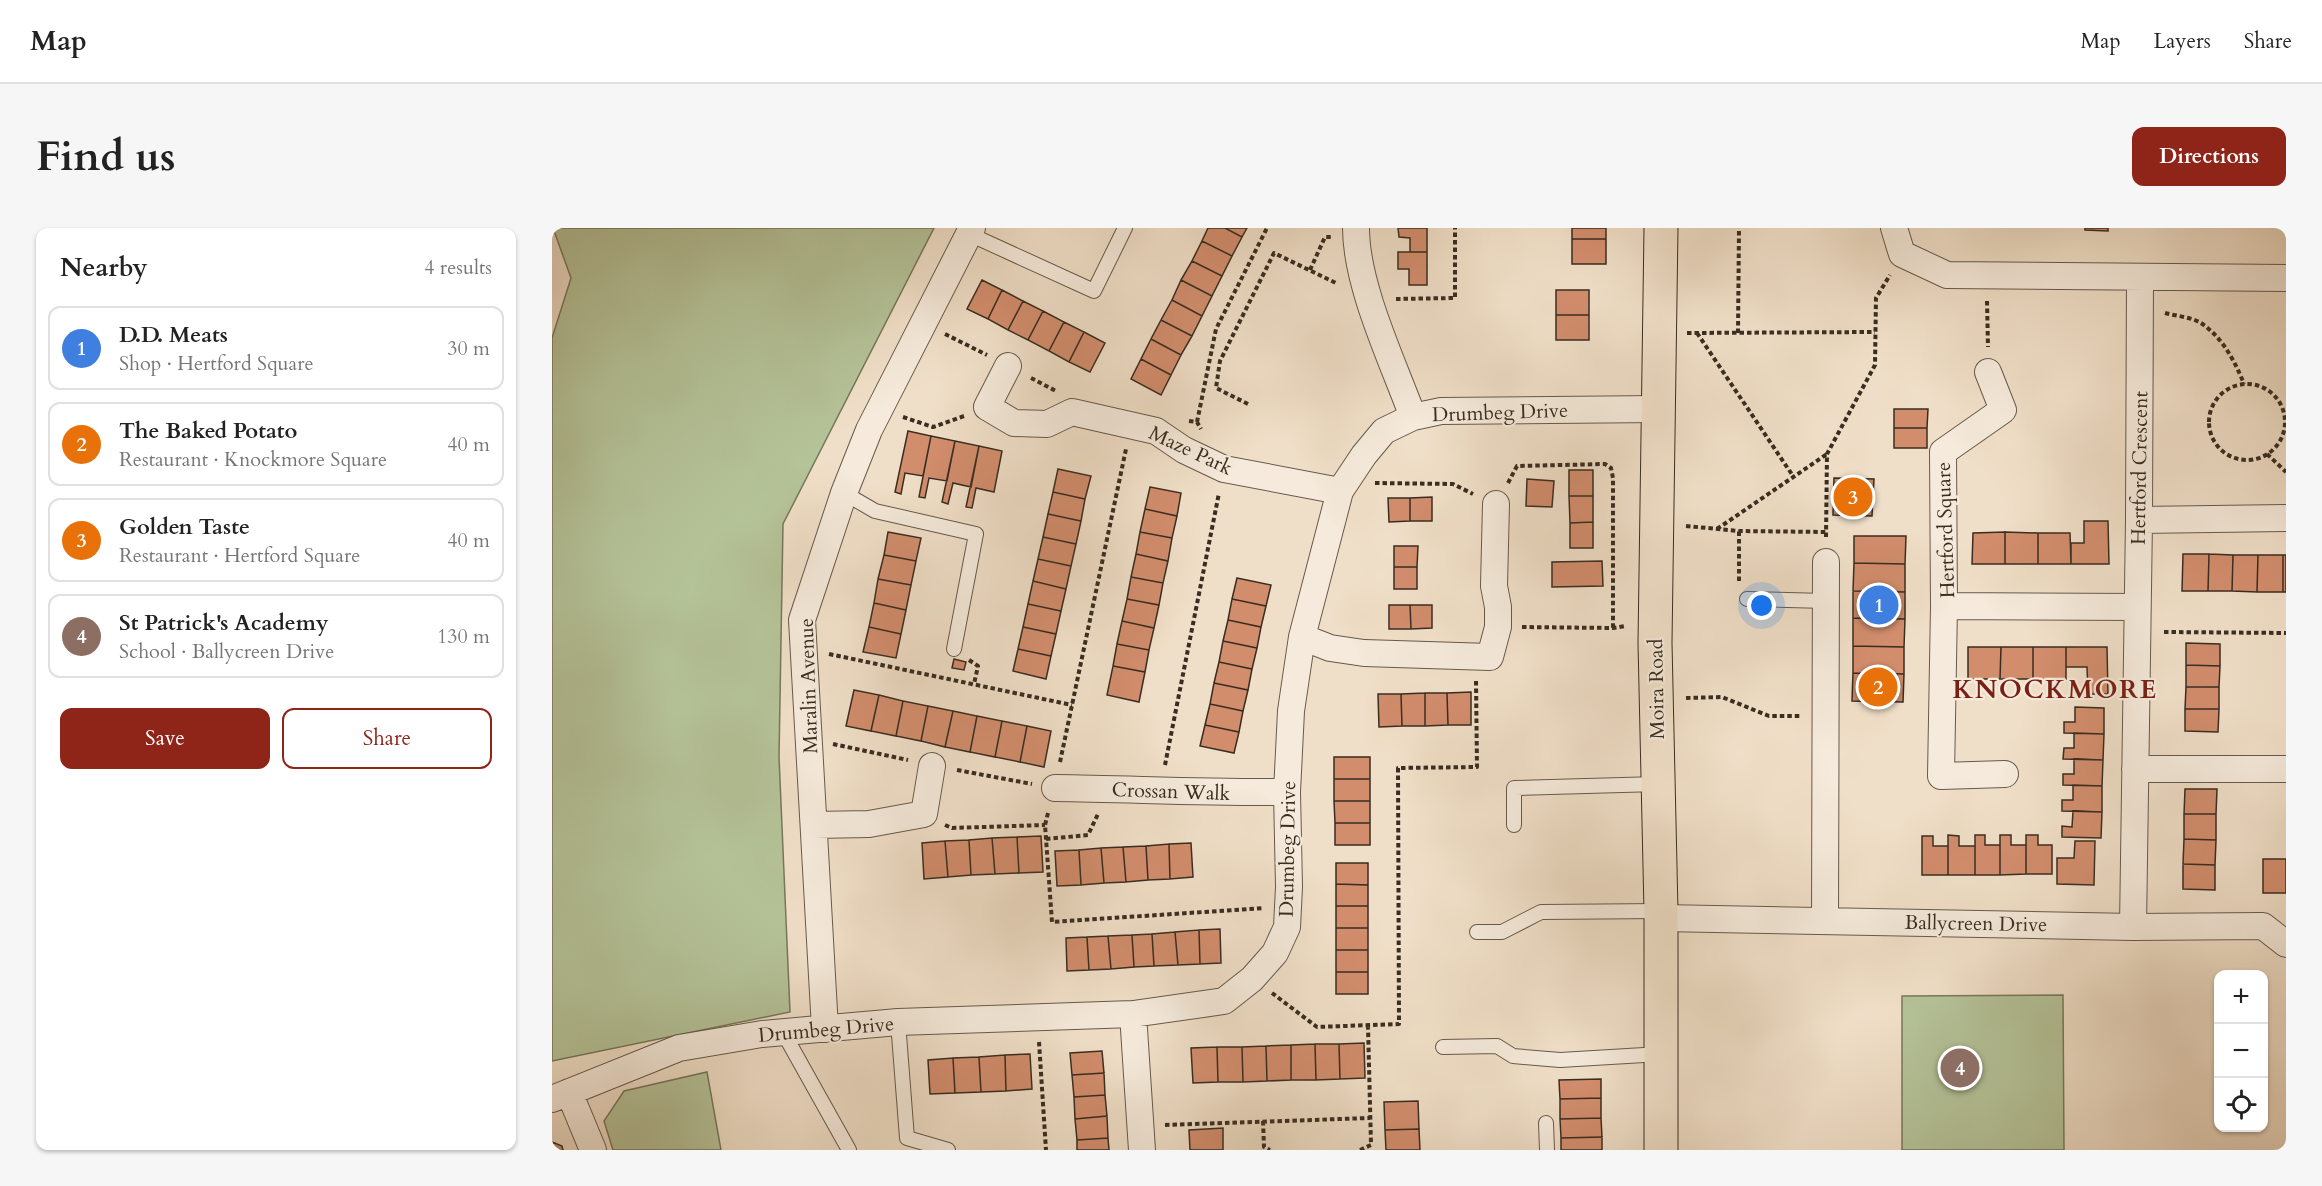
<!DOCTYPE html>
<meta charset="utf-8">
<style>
:root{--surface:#fff;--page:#f6f6f6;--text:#222;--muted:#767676;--line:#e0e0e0;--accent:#8f2418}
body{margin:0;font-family:Cardo,serif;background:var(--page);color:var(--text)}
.controls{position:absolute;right:18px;bottom:18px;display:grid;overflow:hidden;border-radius:12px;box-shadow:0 2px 4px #0004}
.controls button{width:54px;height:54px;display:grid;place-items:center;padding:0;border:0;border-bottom:2px solid var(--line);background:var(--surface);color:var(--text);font:30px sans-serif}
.you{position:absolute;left:1210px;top:378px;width:21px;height:21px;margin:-15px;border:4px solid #fff;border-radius:50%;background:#1a73e8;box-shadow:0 0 0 9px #1a73e833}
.badge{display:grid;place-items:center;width:39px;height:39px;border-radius:50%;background:var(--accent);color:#fff;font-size:20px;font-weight:700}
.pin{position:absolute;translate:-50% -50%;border:3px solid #fff;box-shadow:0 2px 6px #0006}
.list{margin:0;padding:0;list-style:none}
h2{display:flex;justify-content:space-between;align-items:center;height:78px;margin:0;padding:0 24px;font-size:26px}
h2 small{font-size:20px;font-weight:400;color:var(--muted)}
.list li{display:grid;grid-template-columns:39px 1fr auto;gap:18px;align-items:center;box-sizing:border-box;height:84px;margin:0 12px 12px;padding:0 12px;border:2px solid var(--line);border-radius:12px}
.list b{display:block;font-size:22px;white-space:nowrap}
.list p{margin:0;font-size:20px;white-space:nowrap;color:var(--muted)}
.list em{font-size:20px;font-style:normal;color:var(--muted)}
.actions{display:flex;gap:12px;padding:18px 24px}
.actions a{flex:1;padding:14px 0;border:2px solid var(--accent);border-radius:12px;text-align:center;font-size:21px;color:var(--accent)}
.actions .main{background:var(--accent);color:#fff}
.icon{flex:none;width:33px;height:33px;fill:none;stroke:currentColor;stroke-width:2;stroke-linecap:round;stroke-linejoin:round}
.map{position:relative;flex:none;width:1734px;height:922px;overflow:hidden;border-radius:12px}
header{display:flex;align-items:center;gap:36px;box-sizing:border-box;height:84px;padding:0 30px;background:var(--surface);border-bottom:2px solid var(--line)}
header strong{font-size:28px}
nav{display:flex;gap:33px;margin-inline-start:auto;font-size:21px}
.intro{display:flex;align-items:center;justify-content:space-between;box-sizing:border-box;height:144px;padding:0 36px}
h1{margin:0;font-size:42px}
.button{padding:15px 27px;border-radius:12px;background:var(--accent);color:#fff;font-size:21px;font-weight:700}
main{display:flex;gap:36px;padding:0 36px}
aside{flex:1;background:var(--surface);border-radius:12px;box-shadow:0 2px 4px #0004}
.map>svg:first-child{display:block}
.green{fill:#b5c399;stroke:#77785d;stroke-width:1.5}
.building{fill:#d28d6d;stroke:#392d21;stroke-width:1.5}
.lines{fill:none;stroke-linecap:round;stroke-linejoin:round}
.lane-casing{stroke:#675a4b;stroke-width:16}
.street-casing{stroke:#675a4b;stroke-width:28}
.highway-casing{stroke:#392d21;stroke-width:35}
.path{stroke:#392d21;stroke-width:4;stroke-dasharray:4.5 3;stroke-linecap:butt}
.lane{stroke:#f5eadb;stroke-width:14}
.street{stroke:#f5eadb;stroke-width:26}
.highway{stroke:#f0dfc8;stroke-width:33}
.labels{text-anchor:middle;stroke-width:4.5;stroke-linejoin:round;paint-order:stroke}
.street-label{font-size:20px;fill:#392d21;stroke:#f5eadb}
.district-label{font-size:26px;font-weight:bold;letter-spacing:1.5px;fill:#7a1f14;stroke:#f5eadb}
</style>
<header>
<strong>Map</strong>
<nav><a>Map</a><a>Layers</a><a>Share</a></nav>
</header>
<div class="intro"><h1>Find us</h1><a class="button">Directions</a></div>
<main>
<aside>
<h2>Nearby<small>4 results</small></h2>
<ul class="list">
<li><span class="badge" style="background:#3f7fe0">1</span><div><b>D.D. Meats</b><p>Shop · Hertford Square</p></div><em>30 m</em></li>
<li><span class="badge" style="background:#e8710a">2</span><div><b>The Baked Potato</b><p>Restaurant · Knockmore Square</p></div><em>40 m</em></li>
<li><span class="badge" style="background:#e8710a">3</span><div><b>Golden Taste</b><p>Restaurant · Hertford Square</p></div><em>40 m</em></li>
<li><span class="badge" style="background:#8d6e63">4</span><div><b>St Patrick's Academy</b><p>School · Ballycreen Drive</p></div><em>130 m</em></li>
</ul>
<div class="actions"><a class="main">Save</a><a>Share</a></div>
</aside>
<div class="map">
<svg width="1734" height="922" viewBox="0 0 1734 922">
<rect width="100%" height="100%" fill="#f0dfc8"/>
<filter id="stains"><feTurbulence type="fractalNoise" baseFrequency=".00333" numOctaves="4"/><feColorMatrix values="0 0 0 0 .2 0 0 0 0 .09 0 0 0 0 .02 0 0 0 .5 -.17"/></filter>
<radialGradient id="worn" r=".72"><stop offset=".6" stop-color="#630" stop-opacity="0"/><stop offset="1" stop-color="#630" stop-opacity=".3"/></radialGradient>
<!-- green -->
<path class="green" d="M1 0H382L231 296 227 529 238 784 0 833V110L19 50Z
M1511 767 1512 922H1350V768Z
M155 844 169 922H61L52 893 72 863Z"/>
<!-- building -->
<path class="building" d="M656 0H673L690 9 680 28 650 13Z
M673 0H695L690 9Z
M846 0H875V24H858V10L847 9Z
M1020 0H1054V11H1020Z
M1533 0H1556V3L1533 2Z
M1020 11H1054V36H1020Z
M650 13 680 28 670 48 640 33Z
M846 24H875V57H857V41H846Z
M640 33 670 48 660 68 629 52Z
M430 52 450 62 436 91 415 81Z
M629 52 660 68 650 88 620 72Z
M450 62 471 73 456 102 436 91Z
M1004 62H1037V87H1004Z
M620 72 650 88 640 108 609 92Z
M471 73 491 83 476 112 456 102Z
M491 83 512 94 497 123 476 112Z
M1004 87H1037V112H1004Z
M609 92 640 108 629 127 599 111Z
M512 94 532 104 517 134 497 123Z
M532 104 553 115 538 144 517 134Z
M599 111 629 127 619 147 589 131Z
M589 131 619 147 609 167 579 151Z
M1342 181H1376L1375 200H1342Z
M1342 200H1375V220H1342Z
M356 203 379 208 371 248 353 245 349 266 343 264Z
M379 208 403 213 395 253 377 250 373 270 367 269Z
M403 213 427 218 419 259 401 255 396 276 390 274Z
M427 218 450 223 442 264 424 260 420 280 414 279Z
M506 241 539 248 533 271 501 264Z
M1017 242H1041V268H1017Z
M1282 250 1322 251 1320 288 1281 287Z
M975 251 1002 253 1000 279 974 278Z
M598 259 629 265 625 288 593 281Z
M501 264 533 271 529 293 496 286Z
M1017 268H1041V294L1018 295Z
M880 269V293H858V270Z
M836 270H858V293L837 294Z
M593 281 625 288 620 310 588 304Z
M496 286 529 293 524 316 491 309Z
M1532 293H1556L1557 336H1519V315H1532Z
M1041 294V320H1018V295Z
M336 304 369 310 364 333 332 327Z
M588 304 620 310 616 333 584 326Z
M1453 304V336H1420L1421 305Z
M1453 304 1486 305V336H1453Z
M1486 305H1518L1519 336H1486Z
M1302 308H1354L1353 336 1302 335Z
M491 309 524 316 519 338 486 331Z
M842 318H866L865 339H842Z
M584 326 616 333 611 355 579 349Z
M1631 326H1657L1656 363H1630Z
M1657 326 1681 327 1680 363H1656Z
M332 327 364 333 359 357 326 351Z
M1681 327H1706L1705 364 1680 363Z
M1706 327H1731V364H1705Z
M1731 327H1734V364H1731Z
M486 331 519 338 514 361 481 353Z
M1050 333 1051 358 1000 359V334Z
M1302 335 1353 336V364L1301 363Z
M842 339H865V361H842Z
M579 349 611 355 607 377 575 371Z
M685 350 719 357 714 378 680 371Z
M326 351 359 357 354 382 322 375Z
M481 353 514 361 509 383 476 376Z
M1301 363 1353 364V391L1301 390Z
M575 371 607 377 602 400 570 393Z
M680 371 714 378 709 399 676 392Z
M322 375 354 382 349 406 317 399Z
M476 376 509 383 504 406 471 399Z
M837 377H858L859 401H837Z
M858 377H880V400L859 401Z
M1301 390 1353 391 1352 419 1301 418Z
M676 392 709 399 705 420 671 413Z
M570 393 602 400 597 422 565 416Z
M317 399 349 406 344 430 311 424Z
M471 399 504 406 499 428 466 421Z
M671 413 705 420 700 441 667 434Z
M1634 415 1668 416V438L1634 437Z
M565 416 597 422 593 444 561 438Z
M1301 418 1352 419V446L1301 445Z
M1416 419H1449L1448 451H1416Z
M1449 419H1481V451H1448Z
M1481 419H1514V451H1481Z
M1514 419H1555L1556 466H1536L1535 439H1514Z
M466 421 499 428 494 451 461 443Z
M402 431 414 434 412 442 400 440Z
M667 434 700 441 696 462 662 455Z
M1634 437 1668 438 1667 459H1634Z
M561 438 593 444 587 474 555 467Z
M1301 445 1352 446 1351 474 1300 473Z
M662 455 696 462 691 483 658 476Z
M1634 459H1667V481H1633Z
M302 462 327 467 319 503 294 498Z
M919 464V497H896L895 465Z
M873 465V498H850L849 466Z
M873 465H895L896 497 873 498Z
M826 466H849L850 498 827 499Z
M327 467 351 473 344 508 319 503Z
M351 473 376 478 369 513 344 508Z
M658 476 691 483 687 504 653 497Z
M376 478 401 483 393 519 369 513Z
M1523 479 1552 480V506L1512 505V494H1523Z
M1633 481H1667L1666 504 1633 503Z
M401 483 425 488 418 524 393 519Z
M425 488 450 493 443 529 418 524Z
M450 493 475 498 468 534 443 529Z
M653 497 687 504 682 525 648 518Z
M475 498 499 503 492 539 468 534Z
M1522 505 1552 506 1551 532 1511 531 1512 520H1522Z
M782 529H818V551H782Z
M1522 531 1551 532 1550 558 1511 557V546H1522Z
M782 551H818V573H782Z
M1521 557 1550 558V584L1510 583V572H1521Z
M1633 561H1665L1664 586H1632Z
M782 573H818V595H783Z
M1521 583 1550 584 1549 610 1510 609V598L1520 599Z
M1632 586H1664V612L1632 611Z
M783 595H818V617H783Z
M1396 607 1407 608V618H1423V647H1396Z
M1423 607H1433V617H1448V647H1423Z
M1448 607H1459V617H1474V646L1448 647Z
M1474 607H1486V617H1500V646H1474Z
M489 608 491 644 467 645 465 609Z
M1370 608H1381V618H1396V647H1370Z
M465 609 467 645 443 646 440 610Z
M440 610 443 646 419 647 417 612Z
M1632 611 1664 612 1663 637 1631 636Z
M417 612 419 647 396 649 393 613Z
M393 613 396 649 372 651 370 615Z
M1523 613H1543L1542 657 1505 656V630H1522Z
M639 615 641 649 618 651 617 616Z
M617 616 618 651 596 652 594 618Z
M594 618 596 652 574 654 571 619Z
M571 619 574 654 552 655 549 620Z
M549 620 552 655 529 657 527 622Z
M527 622 529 657 505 658 503 623Z
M1711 631H1734V665H1711Z
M784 635H816V657L784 656Z
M1631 636 1663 637V662L1631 661Z
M784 656 816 657V678H784Z
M784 678H816V700H784Z
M784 700H816V722H784Z
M668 701 669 735 648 736 647 702Z
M647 702 648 736 626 737 623 704Z
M623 704 626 737 602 738 600 706Z
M600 706 602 738 582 739 580 707Z
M580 707 582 739 559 741 556 708Z
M556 708 559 741 537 742 535 709Z
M535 709 537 742 515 743 514 710Z
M784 722H816V744H784Z
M784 744H816V766H784Z
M812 815 813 850 788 851 787 816Z
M763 816 764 852H739V817Z
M763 816H787L788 851 764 852Z
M739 817V852L715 853 714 818Z
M714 818 715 853 691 854 690 819Z
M665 819 666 854 641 855 639 820Z
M665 819H690L691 854H666Z
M550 823 552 845 520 847 518 825Z
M478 826 480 861 454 863 453 827Z
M453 827 454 863 429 864 427 829Z
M427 829 429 864 403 865 401 830Z
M401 830 403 865 378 866 376 832Z
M552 845 553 867 522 869 520 847Z
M1049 851V870L1008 871 1007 852Z
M553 867 555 888 523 891 522 869Z
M1049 870V890L1008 891V871Z
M866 873 867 901 833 902 832 874Z
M555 888 556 910 525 912 523 891Z
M1049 890 1050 909 1009 910 1008 891Z
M671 900V922H638L637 902Z
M867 901 868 922H834L833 902Z
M1050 909V922H1009V910Z
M556 910 557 922H525V912Z
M0 914 10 918 11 922H0Z"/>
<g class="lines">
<defs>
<path id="lane" d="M417 6 542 63 573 0
M292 265 323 283 424 306 402 421
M1195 371 1274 373
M962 597V560L1106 556
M925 704H950L989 684 1109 683
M346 794 355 910 396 922
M231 804 297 922
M891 819 945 818 961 828 1008 832 1109 826
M994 895 995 922"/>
<path id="street" d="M804 0C804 58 841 134 861 189
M1342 0 1350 26 1395 47 1734 50
M456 138 435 179 462 195 495 196 520 184 604 203 632 222 672 241 788 263
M1436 144 1451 182 1391 224 1392 378 1585 379
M1587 292 1734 290
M1392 378 1389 548 1453 546
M750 409 778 420 812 425 938 429 946 399V379L942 358 944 276
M1583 541H1734
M503 560C581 561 658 565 735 564
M262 597 317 596 372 586 380 538
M1109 690 1581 699 1711 698 1734 716
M1273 692 1274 334
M1581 699 1587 292 1588 50
M581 786 590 922
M273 801 250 392 292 265 317 202 420 0
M17 864 41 922
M0 871 127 820 210 806 346 794 581 786 672 773 700 751 723 725 735 699 737 659 735 564 739 483 750 409 788 263 812 227 832 203 861 189 889 183 1107 181"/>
<path id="highway" d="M1109 922V683L1103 415 1109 0"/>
</defs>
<!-- lane casing -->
<use href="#lane" class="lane-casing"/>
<!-- street casing -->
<use href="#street" class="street-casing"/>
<!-- highway casing -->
<use href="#highway" class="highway-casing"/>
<!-- path -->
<path class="path" d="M758 42 773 9H781
M844 71 903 70V0
M1435 73 1436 119
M1613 85C1624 88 1639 89 1649 95 1670 109 1683 133 1692 156
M1135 105 1323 104
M1145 105 1241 248
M1186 105 1187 0
M393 106 435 127
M479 150 504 163
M1657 194a38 38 0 1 1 76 0a38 38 0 1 1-76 0Z
M696 176 664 160 668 133 722 25 786 56
M351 189 381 199 412 188
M637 193 645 194 649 201
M645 194 664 101 715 0
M1715 226 1734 244
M823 255 901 256 921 266
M956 255 965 238 1053 236 1059 240 1061 250V400
M1134 298 1187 303 1274 304
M1165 301 1275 226
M1274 309 1275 226 1323 137 1324 70 1338 47
M1187 353V303
M970 399 1061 400 1073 398
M1612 404 1734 405
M277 426 520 477
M417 432 426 438 422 456
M1134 470 1170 469 1217 488H1249
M281 516 356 532
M508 534 574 221
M613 537 667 265
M405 542 480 556
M496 585 493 597 500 694 712 680
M393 597 400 600 493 597
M494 611 536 607 546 586
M720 765 765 799 847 796 846 540 925 539 924 453
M487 814 494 922
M711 893 712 919 718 922
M613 897 818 890
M808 922 819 917 816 798"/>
<!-- lane -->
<use href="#lane" class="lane"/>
<!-- street -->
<use href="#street" class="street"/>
<!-- highway -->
<use href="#highway" class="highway"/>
</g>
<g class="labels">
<!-- street labels -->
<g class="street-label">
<text transform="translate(948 184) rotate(-2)" y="7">Drumbeg Drive</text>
<text transform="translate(639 222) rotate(25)" y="7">Maze Park</text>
<text transform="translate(1587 240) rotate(-89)" y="7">Hertford Crescent</text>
<text transform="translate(1393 302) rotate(-92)" y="7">Hertford Square</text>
<text transform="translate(256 458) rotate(-92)" y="7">Maralin Avenue</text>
<text transform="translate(1104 461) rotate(-91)" y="7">Moira Road</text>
<text transform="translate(619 563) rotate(2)" y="7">Crossan Walk</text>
<text transform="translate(735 621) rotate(-89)" y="7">Drumbeg Drive</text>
<text transform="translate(1424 695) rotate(1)" y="7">Ballycreen Drive</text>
<text transform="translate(274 801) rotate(-5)" y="7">Drumbeg Drive</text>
</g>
<!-- district labels -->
<g class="district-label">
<text x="1503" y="470">KNOCKMORE</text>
</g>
</g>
<rect width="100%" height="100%" filter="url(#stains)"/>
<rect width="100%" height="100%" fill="url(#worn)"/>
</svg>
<div class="controls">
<button>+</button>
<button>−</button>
<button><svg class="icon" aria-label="locate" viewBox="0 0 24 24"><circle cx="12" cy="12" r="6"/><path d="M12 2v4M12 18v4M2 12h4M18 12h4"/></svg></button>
</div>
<div class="you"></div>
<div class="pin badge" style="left:1327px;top:377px;background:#3f7fe0">1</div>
<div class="pin badge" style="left:1326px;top:459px;background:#e8710a">2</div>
<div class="pin badge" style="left:1301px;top:269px;background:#e8710a">3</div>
<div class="pin badge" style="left:1408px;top:840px;background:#8d6e63">4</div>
</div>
</main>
